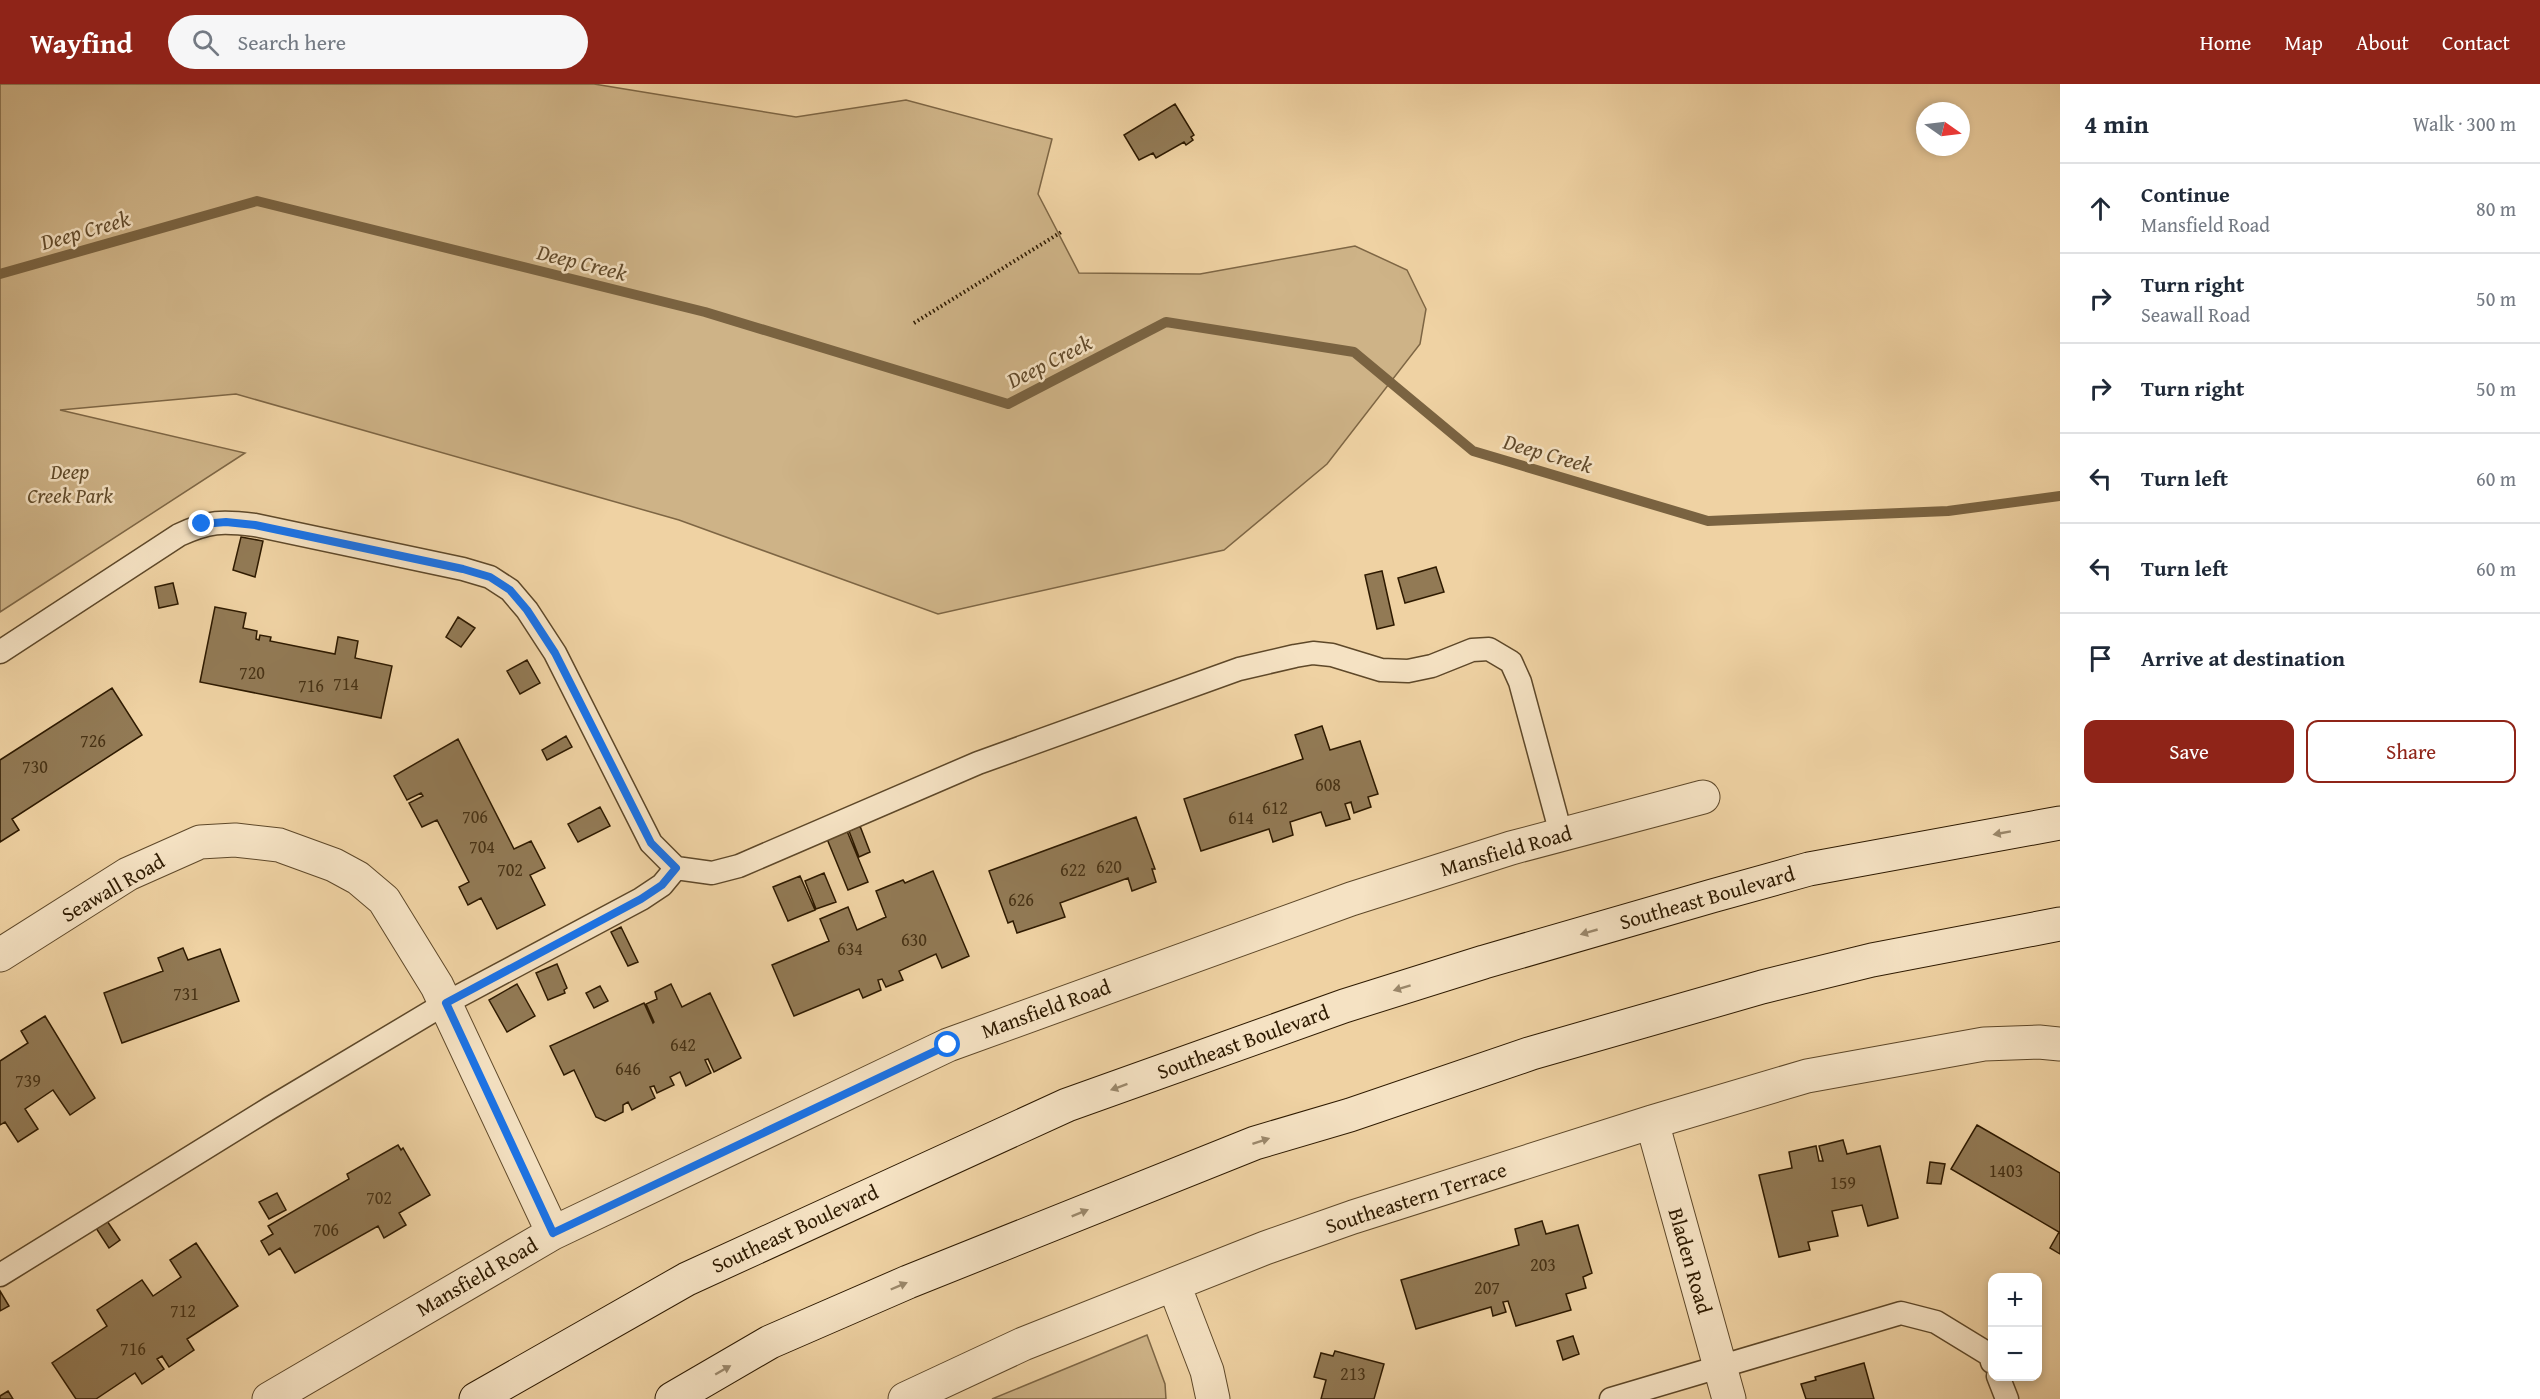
<!DOCTYPE html>
<meta charset="utf-8">
<style>
:root{--surface:#fff;--page:#f6f6f7;--text:#1f2937;--muted:#747a83;--line:#e0e1e3;--accent:#8f2418}
body{margin:0;font-family:"Gentium Book Plus",serif;background:var(--page);color:var(--text)}
.controls{position:absolute;right:18px;bottom:18px;display:grid;overflow:hidden;border-radius:12px;box-shadow:0 3px 9px #0003}
.controls button{width:54px;height:54px;display:grid;place-items:center;padding:0;border:0;border-bottom:2px solid var(--line);background:var(--surface);color:var(--text);font:30px sans-serif}
.compass{position:absolute;left:1916px;top:18px;width:54px;height:54px;border-radius:50%;background:var(--surface);box-shadow:0 3px 9px #0003;rotate:104deg}
.stop{position:absolute;width:18px;height:18px;margin:-14px;border:4px solid #1a73e8;border-radius:50%;background:#fff}
.stop.end{background:#1a73e8;border-color:#fff;box-shadow:0 2px 6px #0008}
.list{margin:0;padding:0;list-style:none}
h2{display:flex;justify-content:space-between;align-items:center;height:78px;margin:0;padding:0 24px;font-size:26px}
h2 small{font-size:20px;font-weight:400;color:var(--muted)}
.list li{display:grid;grid-template-columns:39px 1fr auto;gap:18px;align-items:center;box-sizing:border-box;height:90px;padding:0 24px;border-top:2px solid var(--line)}
.list b{display:block;font-size:22px;white-space:nowrap}
.list p{margin:0;font-size:20px;white-space:nowrap;color:var(--muted)}
.list em{font-size:20px;font-style:normal;color:var(--muted)}
.actions{display:flex;gap:12px;padding:18px 24px}
.actions a{flex:1;padding:14px 0;border:2px solid var(--accent);border-radius:12px;text-align:center;font-size:21px;color:var(--accent)}
.actions .main{background:var(--accent);color:#fff}
.icon{flex:none;width:33px;height:33px;fill:none;stroke:currentColor;stroke-width:2;stroke-linecap:round;stroke-linejoin:round}
.map{position:relative;flex:none;width:2060px;height:1315px;overflow:hidden}
header{display:flex;align-items:center;gap:36px;box-sizing:border-box;height:84px;padding:0 30px;background:var(--accent);color:#fff}
header strong{font-size:28px}
nav{display:flex;gap:33px;margin-inline-start:auto;font-size:21px}
.search{width:420px;height:54px;background:var(--page);display:flex;align-items:center;gap:15px;box-sizing:border-box;padding:0 21px;border-radius:33px;color:var(--muted);font-size:22px}
main{display:flex}
aside{flex:1;background:var(--surface)}
.map>svg:first-child{display:block}
.green{fill:#ceb387;stroke:#7e6644;stroke-width:1.5}
.lines{fill:none;stroke-linecap:round;stroke-linejoin:round}
.stream{stroke:#7a6341;stroke-width:10}
.building{fill:#927a55;stroke:#2e1a00;stroke-width:1.5}
.service-casing{stroke:#5e4829;stroke-width:25}
.minor-casing{stroke:#5e4829;stroke-width:35}
.secondary-casing{stroke:#2e1a00;stroke-width:35}
.path{stroke:#2e1a00;stroke-width:4;stroke-dasharray:1.5 3;stroke-linecap:butt}
.service{stroke:#f5e2c3;stroke-width:22}
.minor{stroke:#f5e2c3;stroke-width:33}
.secondary{stroke:#f5e2c3;stroke-width:33}
.oneway{fill:#9b886b}
.route{stroke:#1a73e8;stroke-width:8}
.labels{text-anchor:middle;stroke-width:5;stroke-linejoin:round;paint-order:stroke}
.number-label{font-size:18px;fill:#473215}
.park-label{font-size:21px;font-style:italic;fill:#5e4828;stroke:#f5e2c3}
.street-label{font-size:21px;fill:#2e1a00;stroke:#f5e2c3}
.water-label{font-size:22px;font-style:italic;fill:#614a2b;stroke:#f5e2c3}
</style>
<header>
<strong>Wayfind</strong>
<div class="search"><svg class="icon" aria-label="search" viewBox="0 0 24 24"><circle cx="10" cy="10" r="6"/><path d="M15 15l6 6"/></svg>Search here</div>
<nav><a>Home</a><a>Map</a><a>About</a><a>Contact</a></nav>
</header>
<main>
<div class="map">
<svg width="2060" height="1315" viewBox="0 0 2060 1315">
<rect width="100%" height="100%" fill="#efd2a3"/>
<filter id="stains"><feTurbulence type="fractalNoise" baseFrequency=".00333" numOctaves="4"/><feColorMatrix values="0 0 0 0 .2 0 0 0 0 .09 0 0 0 0 .02 0 0 0 .5 -.17"/></filter>
<radialGradient id="worn" r=".72"><stop offset=".6" stop-color="#630" stop-opacity="0"/><stop offset="1" stop-color="#630" stop-opacity=".3"/></radialGradient>
<!-- green -->
<path class="green" d="M0 0H594L796 33 906 16 1052 55 1038 110 1079 189 1200 190 1355 162 1407 186 1426 225 1420 260 1327 380 1224 466 938 530 679 436 236 310 60 326 245 369 0 528Z
M1147 1251 1165 1300 1166 1315H992Z"/>
<g class="lines">
<!-- stream -->
<path class="stream" d="M0 190 257 117 705 228 1008 320 1166 238 1354 268 1473 367 1708 437 1948 427 2060 412"/>
</g>
<!-- building -->
<path class="building" d="M1175 20 1194 51 1191 53 1193 56 1186 61 1184 58 1156 74 1153 69 1139 76 1124 51Z
M241 453 263 457 255 493 233 486Z
M1436 483 1444 508 1405 519 1398 494Z
M1382 487 1394 541 1377 545 1365 491Z
M173 499 178 520 159 524 155 503Z
M215 523 246 529 243 544 257 547 256 555 259 556 260 551 271 553 270 557 335 570 338 553 358 557 355 574 392 582 381 634 200 598Z
M458 533 475 544 461 563 446 553Z
M527 576 540 599 520 610 507 587Z
M112 604 142 651 12 735 19 746 0 758V676Z
M1322 642 1330 666 1360 657 1378 710 1368 713 1371 723 1354 729 1351 718 1345 720 1350 735 1326 742 1321 728 1290 738 1293 751 1273 758 1269 745 1201 767 1184 715 1303 675 1295 651Z
M566 652 572 663 547 676 542 666Z
M458 655 514 765 531 757 545 784 530 791 545 821 497 845 481 814 468 821 459 803 469 798 437 736 422 743 409 719 423 712 421 709 407 716 394 692Z
M600 723 610 742 578 758 568 740Z
M1136 733 1155 785H1152L1156 798 1132 807 1128 794 1060 819 1065 833 1017 849 1013 837 1008 839 989 787Z
M860 742 870 768 859 773 849 747Z
M847 747 868 798 848 806 827 755Z
M933 787 969 872 942 884 936 870 899 887 903 896 886 903 882 895 878 896 881 906 863 914 859 905 794 932 772 881 829 857 820 835 848 823 857 846 886 833 876 807 903 796 905 799Z
M824 789 836 818 816 825 805 797Z
M800 792 815 826 788 837 773 803Z
M621 843 638 878 628 882 611 848Z
M183 864 188 876 220 865 239 917 122 959 104 909 163 887 158 874Z
M557 880 567 904 564 906 565 909 548 916 536 889Z
M517 900 535 932 507 948 489 916Z
M671 900 682 923 710 909 741 974 714 988 708 975 705 976 711 989 686 1002 680 988 670 993 674 1001 657 1009 654 1002 650 1003 655 1014 632 1026 628 1018 623 1021V1028L605 1037 596 1033 574 986 564 991 550 962 644 919 653 939 654 938 646 920 657 915 655 908Z
M600 902 608 917 594 924 586 909Z
M45 932 95 1014 70 1031 53 1006 25 1025 38 1045 18 1058 5 1038 0 1041V977L28 959 21 947Z
M1977 1041 2060 1089V1170L2050 1164 2059 1148 1951 1085Z
M1843 1056 1847 1070 1880 1062 1898 1134 1868 1142 1862 1121 1832 1127 1838 1152 1808 1158 1810 1166 1779 1173 1759 1091 1792 1084 1789 1068 1816 1062 1819 1077H1823L1819 1062Z
M398 1061 401 1066 403 1064 430 1111 399 1129 406 1141 384 1154 378 1142 295 1189 280 1164 269 1171 261 1157 273 1150 268 1142 349 1095 347 1090Z
M1930 1078 1945 1080 1941 1100 1927 1099Z
M277 1109 286 1126 269 1135 259 1118Z
M105 1134 120 1156 109 1164 94 1141Z
M1542 1137 1546 1150 1578 1141 1592 1189 1583 1193 1586 1204 1566 1210 1571 1226 1516 1242 1508 1217 1503 1218 1506 1228 1493 1232 1491 1223 1416 1245 1401 1196 1519 1161 1515 1145Z
M196 1159 238 1222 187 1255 194 1266 169 1283 162 1272 157 1275 164 1285 142 1300 135 1289 96 1315H76L52 1279 107 1242 97 1226 142 1196 153 1212 181 1193 170 1176Z
M0 1207 9 1222 0 1227Z
M1573 1252 1579 1270 1563 1276 1557 1257Z
M1335 1267 1384 1280 1374 1315H1321L1326 1296 1314 1293 1321 1269 1333 1272Z
M1864 1279 1874 1315H1806L1801 1300 1816 1296 1815 1293Z
M8 1307 13 1315H0V1312Z"/>
<g class="lines">
<defs>
<path id="service" d="M0 568 179 451C209 437 222 437 255 441L463 485 490 493 510 506 527 526 555 569 651 759 676 784 712 789 739 782 978 679 1239 585 1295 572 1313 569 1332 571 1381 586 1408 587 1432 582 1472 566 1489 565 1511 578 1520 598 1561 750
M0 1191 270 1024 446 919 641 815 662 801 676 784
M1998 1292 2007 1315
M1611 1315 1901 1229 1936 1238 1990 1271 1992 1278"/>
<path id="minor" d="M0 871 128 790 200 758 235 756 279 761 334 781 358 794 384 816 437 902 553 1149
M1652 1038 1729 1315
M1174 1201 1207 1287 1213 1315
M269 1315 553 1149 948 961 1351 815 1511 764 1703 713
M905 1315 1023 1260 1265 1164 1353 1133 1652 1038 1807 992 1984 960 2039 958 2060 960"/>
<path id="secondary" d="M476 1315 687 1195 1067 1021 1344 922 1484 878 1712 812 1809 785 2060 739
M672 1315 770 1258 908 1198 1255 1059 1350 1031 1532 969 1762 903 1872 876 2060 840"/>
</defs>
<!-- service casing -->
<use href="#service" class="service-casing"/>
<!-- minor casing -->
<use href="#minor" class="minor-casing"/>
<!-- secondary casing -->
<use href="#secondary" class="secondary-casing"/>
<!-- path -->
<path class="path" d="M914 239 1063 147"/>
<!-- service -->
<use href="#service" class="service"/>
<!-- minor -->
<use href="#minor" class="minor"/>
<!-- secondary -->
<use href="#secondary" class="secondary"/>
</g>
<!-- one-way arrows -->
<defs><path id="oneway-solid" d="M-6-.8H1V-3.2L6.5 0L1 3.2V.8H-6Z" transform="scale(1.5)"/></defs>
<g class="oneway">
<use href="#oneway-solid" transform="translate(2002 749) rotate(170)"/>
<use href="#oneway-solid" transform="translate(1589 848) rotate(164)"/>
<use href="#oneway-solid" transform="translate(1402 904) rotate(163)"/>
<use href="#oneway-solid" transform="translate(1119 1003) rotate(160)"/>
<use href="#oneway-solid" transform="translate(1261 1057) rotate(-18)"/>
<use href="#oneway-solid" transform="translate(1080 1129) rotate(-22)"/>
<use href="#oneway-solid" transform="translate(899 1202) rotate(-23)"/>
<use href="#oneway-solid" transform="translate(723 1286) rotate(-30)"/>
</g>
<g class="lines">
<!-- route -->
<path class="route" d="M202 440 226 438 255 441 463 485 490 493 510 506 527 526 555 569 651 759 676 784 662 801 641 815 446 919 553 1149 948 961"/>
</g>
<g class="labels">
<!-- number labels -->
<g class="number-label">
<text x="252" y="595">720</text>
<text x="346" y="606">714</text>
<text x="311" y="608">716</text>
<text x="93" y="663">726</text>
<text x="35" y="689">730</text>
<text x="1328" y="707">608</text>
<text x="1275" y="730">612</text>
<text x="475" y="739">706</text>
<text x="1241" y="740">614</text>
<text x="482" y="769">704</text>
<text x="1109" y="789">620</text>
<text x="510" y="792">702</text>
<text x="1073" y="792">622</text>
<text x="1021" y="822">626</text>
<text x="914" y="862">630</text>
<text x="850" y="871">634</text>
<text x="186" y="916">731</text>
<text x="683" y="967">642</text>
<text x="628" y="991">646</text>
<text x="28" y="1003">739</text>
<text x="2006" y="1093">1403</text>
<text x="1843" y="1105">159</text>
<text x="379" y="1120">702</text>
<text x="326" y="1152">706</text>
<text x="1543" y="1187">203</text>
<text x="1487" y="1210">207</text>
<text x="183" y="1233">712</text>
<text x="133" y="1271">716</text>
<text x="1353" y="1296">213</text>
</g>
<!-- park labels -->
<g class="park-label">
<text x="70" y="395">Deep<tspan x="70" dy="24">Creek Park</tspan></text>
</g>
<!-- street labels -->
<g class="street-label">
<text transform="translate(1506 767) rotate(-16)" y="7">Mansfield Road</text>
<text transform="translate(113 804) rotate(-30)" y="7">Seawall Road</text>
<text transform="translate(1707 814) rotate(-16)" y="7">Southeast Boulevard</text>
<text transform="translate(1046 925) rotate(-20)" y="7">Mansfield Road</text>
<text transform="translate(1243 958) rotate(-20)" y="7">Southeast Boulevard</text>
<text transform="translate(1416 1114) rotate(-18)" y="7">Southeastern Terrace</text>
<text transform="translate(795 1145) rotate(-25)" y="7">Southeast Boulevard</text>
<text transform="translate(1690 1177) rotate(74)" y="7">Bladen Road</text>
<text transform="translate(477 1193) rotate(-30)" y="7">Mansfield Road</text>
</g>
<!-- water labels -->
<g class="water-label">
<text transform="translate(85 146) rotate(-16)" y="8">Deep Creek</text>
<text transform="translate(582 178) rotate(14)" y="8">Deep Creek</text>
<text transform="translate(1049 277) rotate(-27)" y="8">Deep Creek</text>
<text transform="translate(1548 369) rotate(16)" y="8">Deep Creek</text>
</g>
</g>
<rect width="100%" height="100%" filter="url(#stains)"/>
<rect width="100%" height="100%" fill="url(#worn)"/>
</svg>
<div class="controls">
<button>+</button>
<button>−</button>
</div>
<svg class="compass" viewBox="-18 -18 36 36"><path d="M0-13l5 13h-10z" fill="#e53935"/><path d="M0 13l5-13h-10z" fill="#747a83"/></svg>
<div class="stop" style="left:948px;top:961px"></div>
<div class="stop end" style="left:202px;top:440px"></div>
</div>
<aside>
<h2>4 min<small>Walk · 300 m</small></h2>
<ul class="list">
<li><svg class="icon" aria-label="ahead" viewBox="0 0 24 24"><path d="M12 20V5M6 11l6-6 6 6"/></svg><div><b>Continue</b><p>Mansfield Road</p></div><em>80 m</em></li>
<li><svg class="icon" aria-label="right" viewBox="0 0 24 24"><path d="M7 20v-9h11M14 6l5 5-5 5"/></svg><div><b>Turn right</b><p>Seawall Road</p></div><em>50 m</em></li>
<li><svg class="icon" aria-label="right" viewBox="0 0 24 24"><path d="M7 20v-9h11M14 6l5 5-5 5"/></svg><div><b>Turn right</b></div><em>50 m</em></li>
<li><svg class="icon" aria-label="left" viewBox="0 0 24 24"><path d="M17 20v-9H6M10 6l-5 5 5 5"/></svg><div><b>Turn left</b></div><em>60 m</em></li>
<li><svg class="icon" aria-label="left" viewBox="0 0 24 24"><path d="M17 20v-9H6M10 6l-5 5 5 5"/></svg><div><b>Turn left</b></div><em>60 m</em></li>
<li><svg class="icon" aria-label="arrive" viewBox="0 0 24 24"><path d="M6 21V4h12l-3 4 3 4H6"/></svg><div><b>Arrive at destination</b></div></li>
</ul>
<div class="actions"><a class="main">Save</a><a>Share</a></div>
</aside>
</main>
